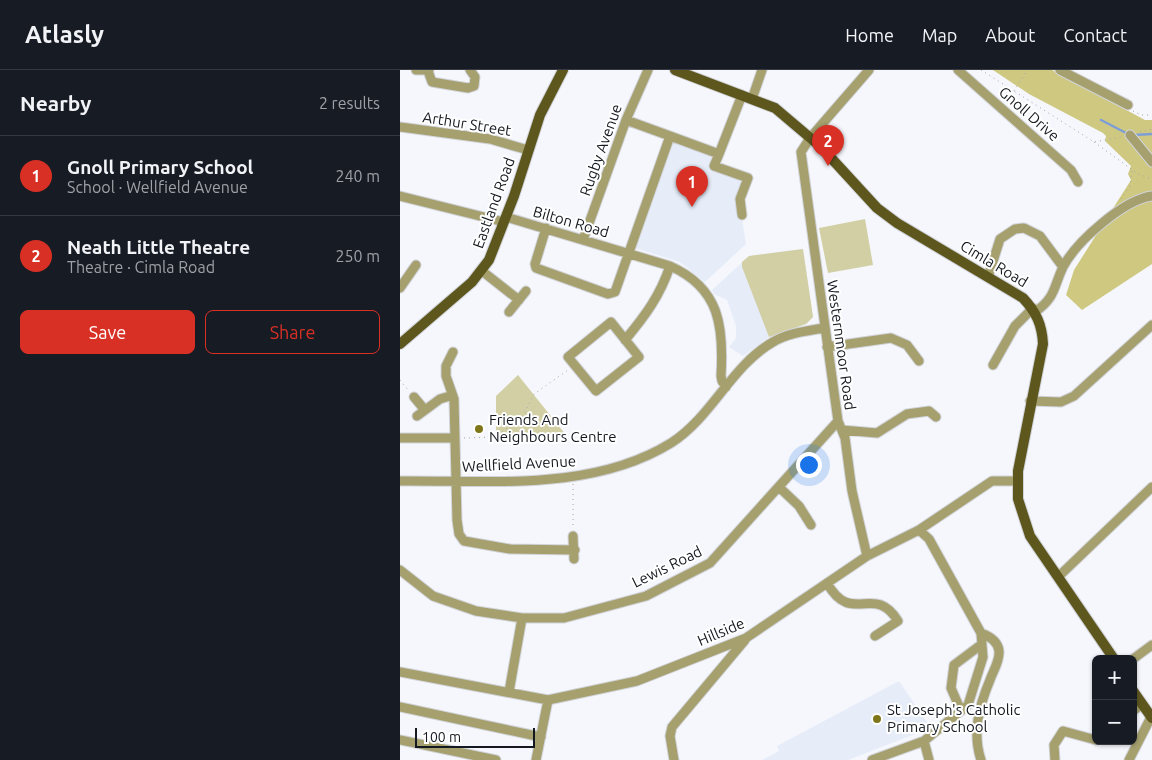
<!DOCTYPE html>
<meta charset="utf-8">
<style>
:root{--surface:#171b24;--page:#20242c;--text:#f1f3f6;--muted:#9ea1a6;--line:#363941;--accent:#d93025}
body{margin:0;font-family:Ubuntu,sans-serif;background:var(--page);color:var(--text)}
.controls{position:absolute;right:15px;bottom:15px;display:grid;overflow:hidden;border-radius:8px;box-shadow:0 1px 4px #0004}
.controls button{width:45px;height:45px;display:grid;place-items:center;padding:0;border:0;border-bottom:1px solid var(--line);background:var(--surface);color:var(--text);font:25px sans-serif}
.scale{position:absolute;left:15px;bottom:12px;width:120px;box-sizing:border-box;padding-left:5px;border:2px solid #141921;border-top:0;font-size:14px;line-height:18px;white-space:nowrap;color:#141921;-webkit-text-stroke:4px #fff;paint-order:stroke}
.you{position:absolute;left:408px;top:394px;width:18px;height:18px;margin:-12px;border:4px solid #fff;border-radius:50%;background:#1a73e8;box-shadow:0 0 0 8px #1a73e833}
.badge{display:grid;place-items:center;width:32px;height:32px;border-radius:50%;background:var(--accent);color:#fff;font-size:16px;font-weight:700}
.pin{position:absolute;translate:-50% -41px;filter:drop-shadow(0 1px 2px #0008)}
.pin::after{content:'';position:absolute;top:26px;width:18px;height:15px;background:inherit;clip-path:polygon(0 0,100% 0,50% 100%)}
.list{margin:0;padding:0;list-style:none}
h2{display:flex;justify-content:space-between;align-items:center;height:65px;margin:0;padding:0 20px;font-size:21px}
h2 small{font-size:16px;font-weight:400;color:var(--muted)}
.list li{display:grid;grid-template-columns:32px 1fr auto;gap:15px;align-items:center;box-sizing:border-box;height:80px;padding:0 20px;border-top:1px solid var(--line)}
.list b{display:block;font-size:19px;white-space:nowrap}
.list p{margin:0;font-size:16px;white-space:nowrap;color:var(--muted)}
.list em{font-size:16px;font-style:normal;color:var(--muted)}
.actions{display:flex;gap:10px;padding:15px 20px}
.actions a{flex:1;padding:11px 0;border:1px solid var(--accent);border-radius:8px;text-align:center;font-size:18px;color:var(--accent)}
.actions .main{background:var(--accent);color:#fff}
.map{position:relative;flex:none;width:752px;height:690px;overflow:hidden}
header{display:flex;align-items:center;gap:30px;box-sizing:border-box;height:70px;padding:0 25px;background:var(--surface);border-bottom:1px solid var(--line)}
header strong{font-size:24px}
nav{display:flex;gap:28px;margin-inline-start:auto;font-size:18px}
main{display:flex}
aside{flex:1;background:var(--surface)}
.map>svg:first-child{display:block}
.built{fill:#e6edf9}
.green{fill:#d3cfa4}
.forest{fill:#cfc881}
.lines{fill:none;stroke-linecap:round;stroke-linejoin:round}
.stream{stroke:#7e9ed7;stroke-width:2.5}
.minor-casing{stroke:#d1d3d9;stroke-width:11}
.major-casing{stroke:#d1d3d9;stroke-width:12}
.path{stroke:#a1a4aa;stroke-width:1;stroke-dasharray:1 4;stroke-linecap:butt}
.minor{stroke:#a5a06e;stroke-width:9}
.major{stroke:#5d571e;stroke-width:10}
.poi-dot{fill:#7f7519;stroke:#fff;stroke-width:2}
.labels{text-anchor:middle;stroke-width:4;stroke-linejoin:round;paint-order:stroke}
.street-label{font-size:15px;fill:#141921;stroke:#fff}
.poi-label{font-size:15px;fill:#141921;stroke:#fff;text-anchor:start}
</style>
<header>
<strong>Atlasly</strong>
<nav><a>Home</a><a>Map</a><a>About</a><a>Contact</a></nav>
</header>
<main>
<aside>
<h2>Nearby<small>2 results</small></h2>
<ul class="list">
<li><span class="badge">1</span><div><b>Gnoll Primary School</b><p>School · Wellfield Avenue</p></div><em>240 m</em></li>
<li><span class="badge">2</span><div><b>Neath Little Theatre</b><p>Theatre · Cimla Road</p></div><em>250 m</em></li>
</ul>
<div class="actions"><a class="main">Save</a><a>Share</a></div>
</aside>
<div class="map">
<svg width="752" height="690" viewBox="0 0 752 690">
<rect width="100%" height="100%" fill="#f5f7fc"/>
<!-- built -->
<path class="built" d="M272 72 312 87 309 98 342 110 337 128V147L342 149 346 174 305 212 280 192 232 177Z
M403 179 413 247 406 254 382 261 366 269 343 286 329 277 336 268V256L327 230 314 224 312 220 349 186Z
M499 611 531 658 448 690H362L379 681 377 676Z"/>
<!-- green -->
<path class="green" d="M465 149 473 195 428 203 419 158Z
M403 179 413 247 406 254 369 267 342 197V192L349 186Z
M118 305 166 365 96 367V326Z"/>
<!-- forest -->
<path class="forest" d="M593 0H652L745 50H752V194L682 240 666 225 674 200 731 110 728 104 731 96 705 71 706 66 703 63 629 24Z"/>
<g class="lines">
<!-- stream -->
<path class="stream" d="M701 50 728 64
M734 65 752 64"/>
<defs>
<path id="minor" d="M16 0H29
M558 0 671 100 678 112
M660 0 728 35
M28 1 32 12 68 18 74 16 75 7 70 0
M352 29 362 0
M0 57 90 69 128 80
M730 65 752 92
M270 66 319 84 314 96 348 108 340 129 342 145
M319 84 342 25
M0 126 104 152
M106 147 270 196C320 218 324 257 321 306L322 311 326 317
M146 158 135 194 136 198 208 224 215 222 270 66 226 50
M183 170 226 50 248 0
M82 201 119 230
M588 207 600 169 615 159 624 158 640 166 663 197
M0 218 16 195
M109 242 126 221
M635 242C656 227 653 218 663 197 676 172 723 130 752 126
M211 252 239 287 196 321 168 287Z
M225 270C245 246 260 226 270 196
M427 277 491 268 507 275 519 291
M53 282 46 296V306L54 329 57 450 59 464 64 471 110 479 175 480
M593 295 615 256 633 238
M14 327 24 339
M630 331 661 332 674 326 752 255
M17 346 40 329 50 326 54 329
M442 360 477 363 507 344 529 341 536 347
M0 368H55
M0 411C89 410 192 422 271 373 312 347 331 296 373 272 388 263 407 261 424 258
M380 418 399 436 411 455
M173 466 174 489
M467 486 452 421 445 368 438 351 401 82 410 68 469 0
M0 500 33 526 76 541 122 548H164L246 526 310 493 438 351
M658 507 752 417
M427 513C452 557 474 512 498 551L475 566
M581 563C589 566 598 571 599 581 600 591 593 601 590 610 579 636 572 663 581 690
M733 589 752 575
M0 602 148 630 237 611 346 568 467 486 519 460 592 411H617
M109 622 122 548
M0 637 141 667
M561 641 551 618 554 595 582 574
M733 641 741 635
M0 670 96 690
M524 671 529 690
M136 690 148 630
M274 690 270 666 272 657 345 570
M472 690 524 671 568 635 583 587 581 563 529 469 519 460
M655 690 654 675 663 661 696 670
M729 690 751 647"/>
<path id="major" d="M275 0 375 38 421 77 477 138 497 153 623 228C636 242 642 254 643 274L618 401V429L630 466 714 589
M0 274 72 212 89 190 114 126 140 45 163 0
M733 621 752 648"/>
</defs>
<!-- minor casing -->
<use href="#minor" class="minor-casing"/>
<!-- major casing -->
<use href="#major" class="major-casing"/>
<!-- path -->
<path class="path" d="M581 0 694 72 721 67
M614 21 627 0
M733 41 741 45H752
M740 62 752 59
M694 72 738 104 752 109
M721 129 730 116 732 101
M0 310 9 321
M64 368 96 367 123 346 134 324 168 300
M173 414V458"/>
<!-- minor -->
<use href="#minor" class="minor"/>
<!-- major -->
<use href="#major" class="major"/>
</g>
<!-- markers -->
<g class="poi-dot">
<circle cx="79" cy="359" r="5"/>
<circle cx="477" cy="649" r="5"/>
</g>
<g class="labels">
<!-- street labels -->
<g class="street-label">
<text transform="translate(629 44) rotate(41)" y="5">Gnoll Drive</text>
<text transform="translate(67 54) rotate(9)" y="5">Arthur Street</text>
<text transform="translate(201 80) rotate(-70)" y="5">Rugby Avenue</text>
<text transform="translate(94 133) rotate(-70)" y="5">Eastland Road</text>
<text transform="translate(171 152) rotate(16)" y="5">Bilton Road</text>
<text transform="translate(594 194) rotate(31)" y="5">Cimla Road</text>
<text transform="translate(441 275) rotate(82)" y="5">Westernmoor Road</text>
<text transform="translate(119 394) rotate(-3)" y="5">Wellfield Avenue</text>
<text transform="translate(267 497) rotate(-26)" y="5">Lewis Road</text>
<text transform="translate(321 562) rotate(-23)" y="5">Hillside</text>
</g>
<!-- poi labels -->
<g class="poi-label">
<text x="89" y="355">Friends And<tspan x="89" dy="17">Neighbours Centre</tspan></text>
<text x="487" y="645">St Joseph's Catholic<tspan x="487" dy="17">Primary School</tspan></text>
</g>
</g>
</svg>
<div class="controls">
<button>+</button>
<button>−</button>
</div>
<div class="scale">100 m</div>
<div class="you"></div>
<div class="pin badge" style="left:292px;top:137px">1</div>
<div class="pin badge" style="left:428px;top:96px">2</div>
</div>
</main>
